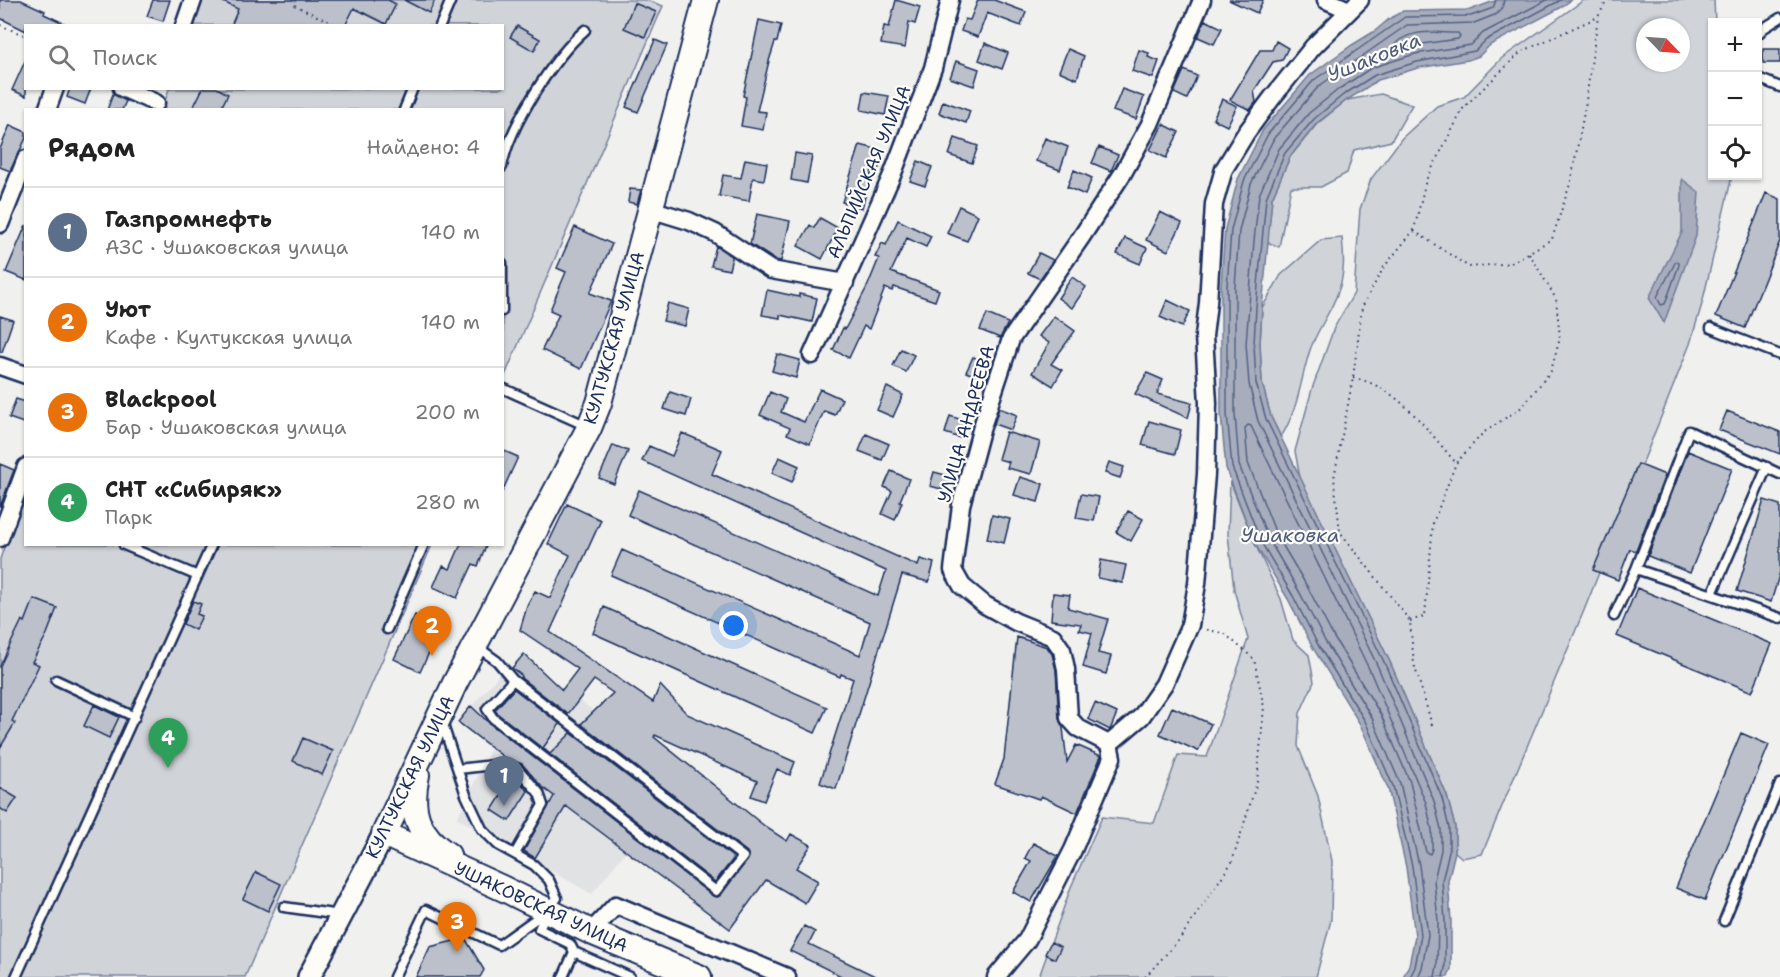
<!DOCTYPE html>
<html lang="ru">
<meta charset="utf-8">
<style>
:root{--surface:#fff;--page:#f6f6f6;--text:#222;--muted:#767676;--line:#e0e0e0;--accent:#c8321e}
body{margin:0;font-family:"Shantell Sans",sans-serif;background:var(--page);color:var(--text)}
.controls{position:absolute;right:18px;top:18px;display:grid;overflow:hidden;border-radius:0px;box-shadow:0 2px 4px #0004}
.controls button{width:54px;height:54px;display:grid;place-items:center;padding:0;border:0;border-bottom:2px solid var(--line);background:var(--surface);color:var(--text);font:30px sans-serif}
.compass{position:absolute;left:1636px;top:18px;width:54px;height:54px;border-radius:50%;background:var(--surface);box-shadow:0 2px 4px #0004;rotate:115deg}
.you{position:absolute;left:734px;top:626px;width:21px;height:21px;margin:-15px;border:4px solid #fff;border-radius:50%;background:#1a73e8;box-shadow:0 0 0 9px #1a73e833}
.badge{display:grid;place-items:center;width:39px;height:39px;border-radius:50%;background:var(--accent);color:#fff;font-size:20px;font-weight:700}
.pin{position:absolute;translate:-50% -50px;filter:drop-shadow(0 2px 3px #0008)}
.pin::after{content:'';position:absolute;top:32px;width:21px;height:18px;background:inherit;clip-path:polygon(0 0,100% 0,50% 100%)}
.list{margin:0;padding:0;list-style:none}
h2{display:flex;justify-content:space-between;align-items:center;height:78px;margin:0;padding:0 24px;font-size:26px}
h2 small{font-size:20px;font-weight:400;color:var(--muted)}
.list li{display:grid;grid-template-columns:39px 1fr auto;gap:18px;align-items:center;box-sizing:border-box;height:90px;padding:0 24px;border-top:2px solid var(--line)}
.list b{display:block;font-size:22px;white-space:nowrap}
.list p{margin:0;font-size:20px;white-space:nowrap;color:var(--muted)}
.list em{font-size:20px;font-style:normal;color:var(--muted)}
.icon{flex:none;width:33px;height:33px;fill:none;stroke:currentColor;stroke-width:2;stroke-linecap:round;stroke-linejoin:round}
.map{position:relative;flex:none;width:1780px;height:977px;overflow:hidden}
.search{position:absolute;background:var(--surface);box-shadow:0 2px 4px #0004;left:24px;top:24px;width:480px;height:66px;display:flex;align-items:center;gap:15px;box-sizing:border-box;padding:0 21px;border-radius:0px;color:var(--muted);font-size:22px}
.panel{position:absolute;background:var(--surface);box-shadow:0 2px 4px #0004;left:24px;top:108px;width:480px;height:438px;border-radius:0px}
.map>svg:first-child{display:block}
.built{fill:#e0e2e3}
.green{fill:#d0d3d8;stroke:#76819b;stroke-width:1.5;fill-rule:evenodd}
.water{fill:#a7adbd;stroke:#6f7b97;stroke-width:1.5}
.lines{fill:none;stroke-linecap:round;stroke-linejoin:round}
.shore{stroke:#536184;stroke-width:1.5}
.building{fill:#bbc0ca;stroke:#1b2f5e;stroke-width:1.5}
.service-casing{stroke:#1b2f5e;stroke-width:13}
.minor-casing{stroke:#1b2f5e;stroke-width:21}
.tertiary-casing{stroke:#1b2f5e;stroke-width:26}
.secondary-casing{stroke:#1b2f5e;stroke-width:28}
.path{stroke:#1b2f5e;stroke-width:2;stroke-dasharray:1.5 4.5;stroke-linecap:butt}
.service{stroke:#fdfcf7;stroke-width:8}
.minor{stroke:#fdfcf7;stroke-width:16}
.tertiary{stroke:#fdfcf7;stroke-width:21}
.secondary{stroke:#fdfcf7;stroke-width:24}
.labels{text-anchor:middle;stroke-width:4.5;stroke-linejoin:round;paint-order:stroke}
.street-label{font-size:18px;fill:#1b2f5e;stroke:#fdfcf7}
.water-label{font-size:20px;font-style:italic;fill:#4c5b7f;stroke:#fdfcf7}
</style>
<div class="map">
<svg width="1780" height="977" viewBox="0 0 1780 977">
<rect width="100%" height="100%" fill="#f0f0ee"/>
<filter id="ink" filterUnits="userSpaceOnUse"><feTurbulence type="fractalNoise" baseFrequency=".0167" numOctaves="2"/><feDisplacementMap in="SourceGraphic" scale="12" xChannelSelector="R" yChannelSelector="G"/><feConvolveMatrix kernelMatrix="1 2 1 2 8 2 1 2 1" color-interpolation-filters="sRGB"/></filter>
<g filter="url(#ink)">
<!-- built -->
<path class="built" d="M523 655 531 660 555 683 595 712 606 700 767 828 787 841 791 834 811 845 796 868 761 846 708 912 626 851 592 894 457 818 491 748 458 722 497 677 506 663 512 668Z"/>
<!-- green -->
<path class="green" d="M201 0H646L663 6 503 380 502 110H162L169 89 502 88V26L192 25Z
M1584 0H1714L1715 22H1712V176H1732L1702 304 1690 344 1585 608 1482 854 1462 858 1455 852V827L1447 796 1390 662 1300 478 1295 451 1312 389 1334 328 1354 293 1360 209 1371 179 1402 138 1437 106 1464 97 1502 58ZM1645 27H1681V63H1645Z
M1381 94 1412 105 1391 141 1354 150 1347 173 1321 187H1291L1279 247 1267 242 1272 198 1290 157 1317 124 1347 100Z
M1342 238C1344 256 1345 274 1338 292 1331 312 1317 330 1310 350 1300 381 1299 408 1281 437L1271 417 1262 383 1260 344 1262 308 1281 275 1321 240Z
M1230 481 1255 544 1281 599 1293 640 1309 655 1314 682 1300 713 1298 746 1318 796 1332 861 1331 920 1316 977H1039L1071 887 1102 817 1154 823 1178 755 1207 757 1248 639 1234 590 1228 534Z
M25 488 26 544 432 545 245 977H0V559Z"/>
<!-- water -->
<path class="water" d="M1497 0H1571L1560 8 1490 45 1479 56 1468 60 1418 68 1378 80 1347 100 1317 123 1290 157 1272 198 1262 308 1260 344 1262 383 1271 417 1390 662 1447 796 1455 827V852L1448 881 1451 921V969L1448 977H1403L1409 965 1415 936 1406 867 1388 788 1360 724 1313 648 1288 599 1255 544 1226 468 1221 415V286L1225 229 1238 179 1263 130 1310 75 1352 45 1375 31 1389 19 1403 11 1470 10Z
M1682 179 1699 192 1696 236 1664 323 1649 298 1682 232Z"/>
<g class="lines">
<!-- shore -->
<path class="shore" d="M1458 33 1460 36 1458 39 1415 45 1395 51 1392 49C1404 27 1437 33 1458 33Z
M1676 261 1679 262V265L1665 304 1661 305 1657 297Z
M1248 425 1251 426 1261 447 1370 671 1426 803 1432 830V849L1430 854 1426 852 1410 782 1381 715 1333 636 1308 588 1276 534 1248 463 1245 428Z
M1410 977 1415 967 1421 935 1412 866 1393 786 1365 721 1318 645 1293 596 1261 542 1232 467 1227 414V287L1231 230 1244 181 1268 134 1314 80 1405 17 1471 16 1493 8 1496 0
M1418 977 1422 968 1428 935 1419 865 1400 783 1372 718 1325 641 1300 593 1268 538 1239 465 1235 414V287L1239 231 1251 184 1274 138 1319 86 1407 25 1474 23 1497 14 1502 8 1504 0
M1435 977 1437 966 1438 921 1434 880 1441 850V829L1434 801 1378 667 1258 421 1249 384 1246 344 1254 241 1259 195 1279 149 1309 113 1339 89 1371 68 1415 54 1471 45 1483 33 1547 0
M1443 977 1445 968V921L1442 881 1449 851V828L1442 798 1385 664 1266 419 1256 383 1254 344 1256 307 1266 198 1285 153 1314 119 1343 95 1375 75 1417 62 1475 51 1486 40 1561 0"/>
</g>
<!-- building -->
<path class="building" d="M0 0H21L45 11 44 14 70 26H26V31L0 18Z
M153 0H170L163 21 147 16Z
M219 0H388L396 4 386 24 354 8 345 26H231L238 9Z
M404 0H435L429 13Z
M896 0 920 7 915 24 909 22 905 48 881 44 884 26 889 27Z
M978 0H994L1026 12 1021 26 987 13 978 37 961 31 965 19 970 20Z
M1229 0H1263L1257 13Z
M634 3 656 12 645 37 624 28Z
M759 20 781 25 777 42H775L769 61 757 111 766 112 763 130 741 126 746 97 743 96Z
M1205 20 1222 28 1214 44 1198 37Z
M517 26 540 39 534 51 510 37Z
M655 40 667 45 638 112 626 107Z
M1276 41 1288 48 1282 60 1273 62 1254 91 1256 102 1250 110 1230 100 1260 50H1272Z
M985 43 1008 53 1002 69 979 60Z
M1068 49 1084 56 1077 79 1059 71Z
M1763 49H1780V63H1763Z
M1139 50 1149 53 1148 57 1159 61 1153 78 1132 71Z
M26 59V96L12 90Z
M956 61 979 69 974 86 950 78Z
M1184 70 1197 76 1187 99 1174 93Z
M70 88H91L85 104 67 97Z
M203 88H217L228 94 220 110H192Z
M1122 89 1144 97 1136 119 1113 111Z
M864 92 889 96 885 115 861 110Z
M113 94 126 101 122 110H107Z
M1222 99 1237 106 1227 126 1213 119Z
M943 101 970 111 966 123 939 113Z
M1163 124 1179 132 1166 158 1150 150Z
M10 125 26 132V138L10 171 0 167V149Z
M955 138 978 146 972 163 949 155Z
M1045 138 1068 147 1060 170 1036 161Z
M860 145 884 151 879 168 873 167 862 208 842 202Z
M1099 147 1118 155 1111 171 1092 163Z
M795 153 812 156 807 183 791 180Z
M745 159 767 163 764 180 753 178 749 201 719 196 723 175 741 178Z
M918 161 932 167 925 186 910 181Z
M1074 170 1092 178 1085 195 1067 187Z
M630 189 641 190 637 204 628 202Z
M1766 193 1780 199V241L1745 328 1716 316Z
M959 206 978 215 967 241 947 233Z
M1160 212 1182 223 1168 251 1146 240Z
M757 214 790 221 781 261 775 260 750 244Z
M820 218 838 228 822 259 798 246 810 225 814 228Z
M898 220 931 236 926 247 907 238 891 272 939 290 935 301 894 287 892 291 885 288 869 329 864 326 849 358 833 350 843 328 845 329 868 285 879 258 875 257 882 243 886 245Z
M26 225V280L6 272Z
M575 227 612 244 590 293 611 301 581 369 542 350 559 314 550 310 566 272 557 268Z
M1125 238 1147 248 1140 264 1117 254Z
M716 246 732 257 729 270 711 266Z
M1039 253 1053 260 1040 279 1028 273Z
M1072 277 1086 287 1072 308 1058 298Z
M767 290 799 297V294L817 298 812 322 780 315V318L762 315Z
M1167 300 1190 311 1182 327 1160 317Z
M668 303 689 309 685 326 663 321Z
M987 314 1008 323 1000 338 980 330Z
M0 316 13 320 2 352H0Z
M1054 316 1075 331 1051 364 1062 370 1053 386 1032 373 1049 343 1039 336Z
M901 349 914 355 906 372 893 366Z
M777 354 800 360 796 378 772 371Z
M973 357 992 364 986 380 966 372Z
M1147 373 1163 380 1157 394 1192 403 1188 418 1135 394Z
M887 387 903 395 893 417 877 410Z
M820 389 842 399 835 415 824 411 810 444 787 434 790 428 760 415 770 392 786 399 781 412 804 422Z
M670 392 691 399 686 416 664 409Z
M16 399 26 402V424L9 418Z
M999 408 1017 415 1011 430 994 424Z
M1727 411 1780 432V454L1719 430Z
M950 416 965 421 960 438 945 433Z
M1149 421 1181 430 1175 454 1142 445Z
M1006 432 1040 442 1031 474 1007 468 1009 462 998 459Z
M682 433 722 450 712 474 918 566 920 559 934 563 929 582 902 575 836 789 820 783 853 679 841 674 840 677 611 575 622 550 860 655 870 622 628 515 639 490 878 596 886 571 642 461 649 446 672 456Z
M866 434 889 444 882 460 859 451Z
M613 445 628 451 614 484 599 478Z
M502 450 518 457 502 492Z
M1688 451 1732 469 1690 573 1648 556Z
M779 457 799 466 792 482 772 473Z
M1109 462 1124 467 1120 478 1105 473Z
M0 464 14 470 0 507Z
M1638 464 1665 475 1636 551 1630 549 1618 580 1593 570Z
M891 471 909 479 900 501 902 502 895 520 882 514 892 491 884 487Z
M934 472 953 477 949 491 930 486Z
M1020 477 1043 484 1038 502 1014 495Z
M1081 494 1099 497 1094 521 1076 518Z
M1764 500 1780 505V572L1771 602 1737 591Z
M567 504 601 520 550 632 653 702 660 685 687 714 795 762 790 775 777 769 764 801 751 796 757 781 655 735 654 737 767 828 787 841 791 834 811 845 796 868 818 881 805 903 766 880 730 929 566 806 535 858 524 851 554 796 542 787 522 764 505 758 458 722 471 706 489 723 713 896 718 897 721 895 749 857 747 852 581 724 613 693 594 680 568 714 521 678 522 676 512 668 524 654 562 690 578 669 520 630 528 603 535 591 550 598 570 555 548 544Z
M1128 511 1143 519 1131 541 1116 532Z
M992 515 1010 519 1004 543 987 539Z
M461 544H487L478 566 473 564 457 598 433 587 443 566 450 569Z
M1101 560 1126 565 1122 583 1098 578Z
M1637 588 1772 644 1752 692 1617 636Z
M1053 593 1070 595 1068 608 1108 619 1098 653 1111 656 1106 674 1083 667 1092 633 1079 630 1081 624 1051 620Z
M34 599 57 608 47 634 32 662 39 665 12 721 15 723 0 748V666L22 620 25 622Z
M193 601 201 604 197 614 202 616 195 630 183 624Z
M604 607 827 707 815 733 593 633Z
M415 615 441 627 420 672 394 659Z
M1017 637 1047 647 1052 654 1056 670 1059 719 1063 728 1067 762 1076 745 1101 756 1077 813 1041 796 1039 799 995 784 1004 759Z
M514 689 560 724 543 748 550 754 571 733 734 858 715 882 498 714 495 710Z
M1095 703 1117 713 1110 730 1088 719Z
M94 705 119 717 109 738 84 726Z
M1172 707 1211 724 1198 751 1160 734Z
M1741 733 1769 745 1705 900 1676 888Z
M303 738 333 751 322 775 293 761Z
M514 775 528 791 509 821 492 810Z
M0 788 17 798 7 813 0 808Z
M1033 843 1058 856 1031 902 1013 892 1031 861 1025 858Z
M256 872 281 884 268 911 243 899Z
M804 926 815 932 809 944 877 977H843L790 951Z
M465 938 484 970 480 977H416L430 947Z
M1051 942 1061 947 1055 959 1045 954Z"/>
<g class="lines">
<defs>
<path id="service" d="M440 26 451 0
M1758 34 1764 28 1780 18
M1758 78 1780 87
M404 110 413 88
M502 167C509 126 554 57 585 30
M502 263V311
M1711 328 1780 355
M502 388 587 426
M124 545 198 576
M1636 569 1689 431 1780 474
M1712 594 1767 467
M1614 616 1636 569 1780 618
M387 629 424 544
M476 646 497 661 513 680
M56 680 135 717
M513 680 743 857 716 891 493 718 487 709Z
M442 722 466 795 482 829 498 845 534 865 549 880 557 898 547 911 539 929 570 944 574 952 563 977
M458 769 502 764 518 769 539 793 543 805 515 854
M284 907 340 915
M1724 921 1780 784
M574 952 630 977
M16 977 212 544
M394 977 426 910 499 945 544 913"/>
<path id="minor" d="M1326 0 1349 10
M184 26 193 0
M122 88 156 103
M47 110 55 88
M650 209 689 221 715 233 771 270 845 283
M0 224 26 159
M812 355 893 173 933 68 950 0
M0 366 26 375
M0 538 26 467
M1109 744 1141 717 1164 684 1190 625 1197 584 1206 474 1208 403 1204 336 1208 303 1214 204 1224 169 1246 133 1272 98 1313 47 1360 0
M591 932 616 905 787 977
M996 977 1027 940 1073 850 1112 758 1109 744 1078 728 1069 718 1066 669 1062 650 1053 637 1016 622 985 605 962 586 953 570 961 505 981 430 1011 339 1082 236 1123 173 1150 124 1202 0"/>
<path id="tertiary" d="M309 977 384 834"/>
<path id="secondary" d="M417 775C409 810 417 835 448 855
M699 977 591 932 504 889 384 834 455 683 589 428 599 403 706 0"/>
</defs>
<!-- service casing -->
<use href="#service" class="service-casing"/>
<!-- minor casing -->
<use href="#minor" class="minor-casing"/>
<!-- tertiary casing -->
<use href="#tertiary" class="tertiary-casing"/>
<!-- secondary casing -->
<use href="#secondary" class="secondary-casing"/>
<!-- path -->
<path class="path" d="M296 0 294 5 338 26
M0 25 26 36
M1414 231 1469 267 1511 263 1552 239 1571 181 1585 107 1598 17 1607 0
M1353 378C1397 385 1428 431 1456 463
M1410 621 1425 616 1433 523 1456 463 1483 433 1522 407 1551 371 1560 338 1556 299 1529 253
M1432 725 1414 664 1410 621 1340 532 1334 478 1353 378 1362 307 1384 267 1414 230 1426 180 1464 107 1521 52 1598 17
M1145 977 1179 940 1232 862 1257 782 1264 707 1254 659 1225 634 1205 629"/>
<!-- service -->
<use href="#service" class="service"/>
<!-- minor -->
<use href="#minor" class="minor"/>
<!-- tertiary -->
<use href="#tertiary" class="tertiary"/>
<!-- secondary -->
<use href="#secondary" class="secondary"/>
</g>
</g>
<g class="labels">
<!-- street labels -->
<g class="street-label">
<text transform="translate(869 172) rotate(-67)" y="6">АЛЬПИЙСКАЯ УЛИЦА</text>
<text transform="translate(614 338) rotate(-74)" y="6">КУЛТУКСКАЯ УЛИЦА</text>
<text transform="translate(966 424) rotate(-74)" y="6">УЛИЦА АНДРЕЕВА</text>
<text transform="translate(410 777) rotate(-64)" y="6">КУЛТУКСКАЯ УЛИЦА</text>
<text transform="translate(541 907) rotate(25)" y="6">УШАКОВСКАЯ УЛИЦА</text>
</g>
<!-- water labels -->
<g class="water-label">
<text transform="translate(1374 57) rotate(-22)" y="7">Ушаковка</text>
<text x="1290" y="542">Ушаковка</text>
</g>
</g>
</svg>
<div class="controls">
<button>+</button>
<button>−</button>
<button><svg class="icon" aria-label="locate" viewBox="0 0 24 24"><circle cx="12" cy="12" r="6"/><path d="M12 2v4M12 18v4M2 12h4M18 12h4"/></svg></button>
</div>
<svg class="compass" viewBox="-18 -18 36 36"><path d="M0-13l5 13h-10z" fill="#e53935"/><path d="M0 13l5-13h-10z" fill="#767676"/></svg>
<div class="you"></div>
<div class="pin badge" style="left:504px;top:806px;background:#5c6f8a">1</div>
<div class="pin badge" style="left:432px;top:656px;background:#e8710a">2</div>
<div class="pin badge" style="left:457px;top:952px;background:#e8710a">3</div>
<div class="pin badge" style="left:168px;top:768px;background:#2e9e5b">4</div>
<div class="search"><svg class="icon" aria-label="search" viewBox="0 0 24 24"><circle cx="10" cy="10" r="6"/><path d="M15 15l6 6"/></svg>Поиск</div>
<section class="panel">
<h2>Рядом<small>Найдено: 4</small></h2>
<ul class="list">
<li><span class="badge" style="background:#5c6f8a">1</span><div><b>Газпромнефть</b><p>АЗС · Ушаковская улица</p></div><em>140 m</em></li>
<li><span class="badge" style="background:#e8710a">2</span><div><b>Уют</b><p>Кафе · Култукская улица</p></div><em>140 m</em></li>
<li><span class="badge" style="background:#e8710a">3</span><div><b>Blackpool</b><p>Бар · Ушаковская улица</p></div><em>200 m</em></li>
<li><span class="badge" style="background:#2e9e5b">4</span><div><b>СНТ «Сибиряк»</b><p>Парк</p></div><em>280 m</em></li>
</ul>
</section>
</div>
